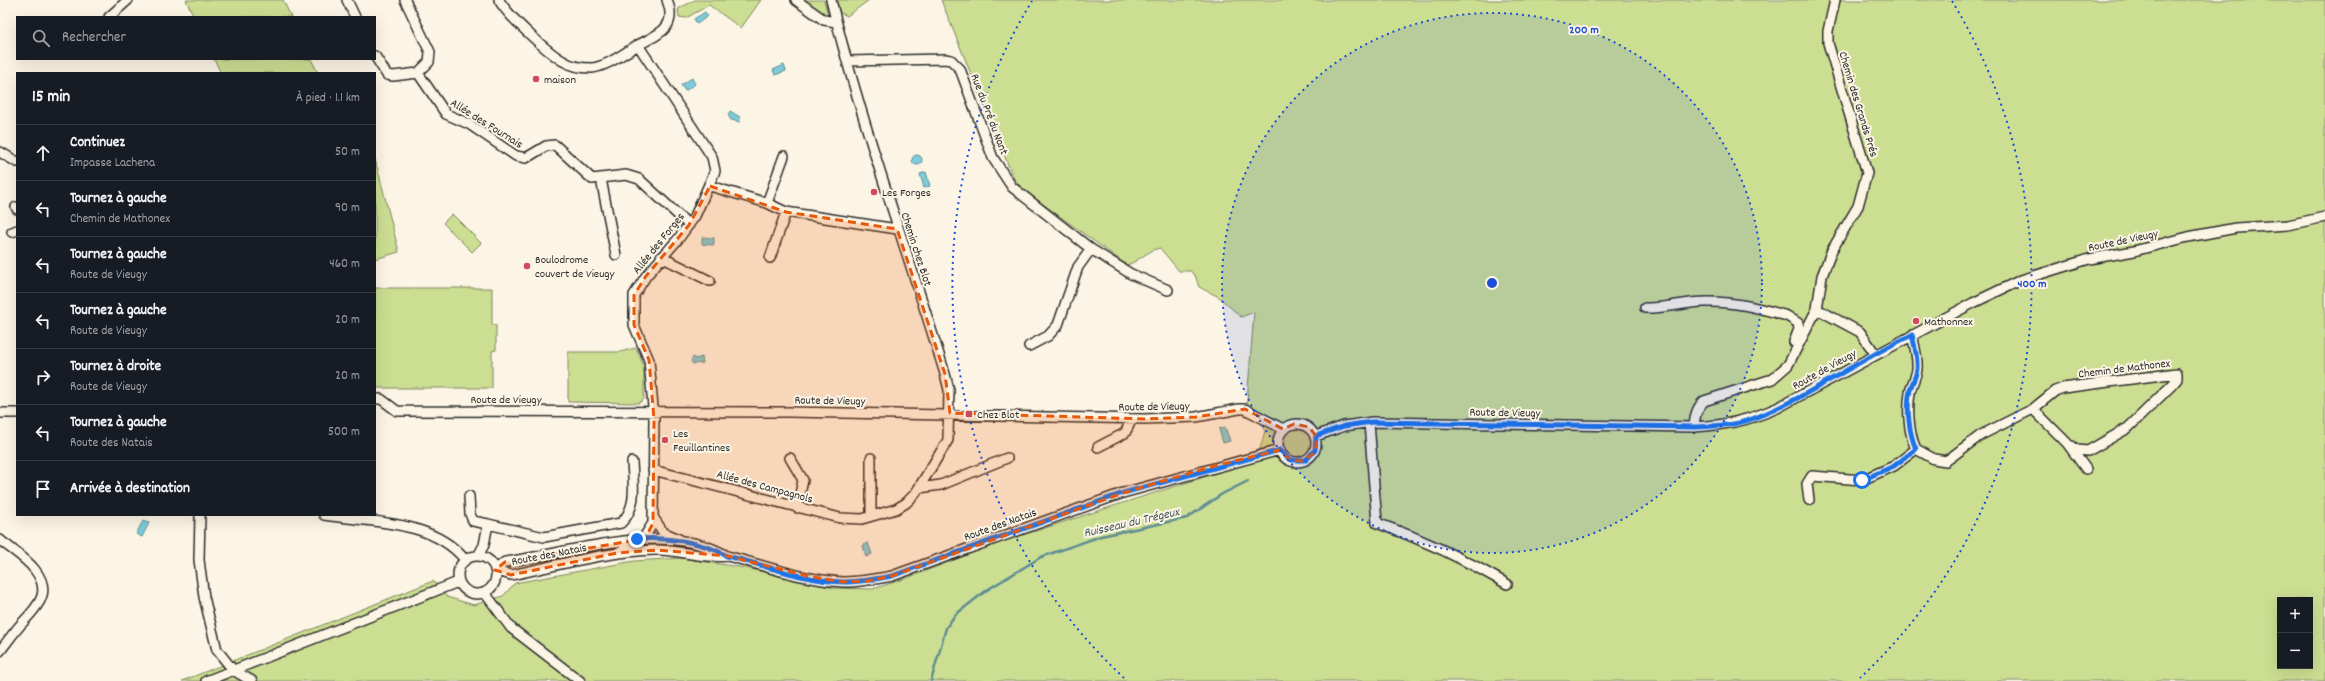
<!DOCTYPE html>
<html lang="fr">
<meta charset="utf-8">
<style>
:root{--surface:#171b24;--page:#20242c;--text:#f1f3f6;--muted:#9ea1a6;--line:#363941}
body{margin:0;font-family:Dekko,sans-serif;background:var(--page);color:var(--text)}
.controls{position:absolute;right:12px;bottom:12px;display:grid;overflow:hidden;border-radius:0px;box-shadow:0 4px 16px #0002}
.controls button{width:36px;height:36px;display:grid;place-items:center;padding:0;border:0;border-bottom:1px solid var(--line);background:var(--surface);color:var(--text);font:20px sans-serif}
.stop{position:absolute;width:12px;height:12px;margin:-9px;border:3px solid #1a73e8;border-radius:50%;background:#fff}
.stop.end{background:#1a73e8;border-color:#fff;box-shadow:0 1px 4px #0008}
.list{margin:0;padding:0;list-style:none}
h2{display:flex;justify-content:space-between;align-items:center;height:52px;margin:0;padding:0 16px;font-size:17px}
h2 small{font-size:13px;font-weight:400;color:var(--muted)}
.list li{display:grid;grid-template-columns:26px 1fr auto;gap:12px;align-items:center;box-sizing:border-box;height:56px;padding:0 16px;border-top:1px solid var(--line)}
.list b{display:block;font-size:15px;white-space:nowrap}
.list p{margin:0;font-size:13px;white-space:nowrap;color:var(--muted)}
.list em{font-size:13px;font-style:normal;color:var(--muted)}
.icon{flex:none;width:22px;height:22px;fill:none;stroke:currentColor;stroke-width:2;stroke-linecap:round;stroke-linejoin:round}
.map{position:relative;flex:none;width:2325px;height:681px;overflow:hidden}
.search{position:absolute;background:var(--surface);box-shadow:0 4px 16px #0002;left:16px;top:16px;width:360px;height:44px;display:flex;align-items:center;gap:10px;box-sizing:border-box;padding:0 14px;border-radius:0px;color:var(--muted);font-size:15px}
.panel{position:absolute;background:var(--surface);box-shadow:0 4px 16px #0002;left:16px;top:72px;width:360px;height:444px;border-radius:0px}
.map>svg:first-child{display:block}
.green{fill:#ccde92;stroke:#7c845e;fill-rule:evenodd}
.water{fill:#7cccd9;stroke:#5c8c93}
.lines{fill:none;stroke-linecap:round;stroke-linejoin:round}
.stream{stroke:#5c8c93;stroke-width:2.5}
.minor-casing{stroke:#2b2b2b;stroke-width:12}
.minor{stroke:#fcf5e5;stroke-width:9}
.route{stroke:#1a73e8;stroke-width:5}
.marked{fill:#e8590c;fill-opacity:0.2;stroke:#e8590c;stroke-width:3;stroke-dasharray:8 5;stroke-linejoin:round}
.ring{fill:none;stroke:#1d4ed8;stroke-width:2;stroke-dasharray:2 4}
.poi-dot{fill:#d1495b;stroke:#fcf5e5;stroke-width:1.5}
.labels{text-anchor:middle;stroke-width:4;stroke-linejoin:round;paint-order:stroke}
.poi-label{font-size:12px;fill:#2b2b2b;stroke:#fcf5e5;text-anchor:start}
.street-label{font-size:12px;fill:#2b2b2b;stroke:#fcf5e5}
.water-label{font-size:13px;font-style:italic;fill:#435b5f;stroke:#fcf5e5}
.centre{fill:#1d4ed8;stroke:#fcf5e5;stroke-width:2}
.ring-label{font-size:12px;text-anchor:middle;font-weight:bold;fill:#1d4ed8;stroke:#fcf5e5;stroke-width:4;stroke-linejoin:round;paint-order:stroke}
</style>
<div class="map">
<svg width="2325" height="681" viewBox="0 0 2325 681">
<rect width="100%" height="100%" fill="#fcf5e5"/>
<filter id="ink" filterUnits="userSpaceOnUse"><feTurbulence type="fractalNoise" baseFrequency=".025" numOctaves="2"/><feDisplacementMap in="SourceGraphic" scale="8" xChannelSelector="R" yChannelSelector="G"/><feConvolveMatrix kernelMatrix="1 2 1 2 8 2 1 2 1" color-interpolation-filters="sRGB"/></filter>
<g filter="url(#ink)">
<!-- green -->
<path class="green" d="M186 0H283L291 17H194Z
M695 0H761L741 28 709 5 686 18 679 17 678 9Z
M802 0H824L828 15 827 17Z
M837 0H869L847 16 839 12Z
M941 0H2325V681H182L433 581 447 597 474 605 503 596 515 583 634 561 681 558 746 568 834 588 873 589 907 578 1001 542 1257 460 1265 431 1247 402 1254 312 1241 317 1219 297 1199 287 1195 275 1190 271H1179L1160 248C1146 251 1140 261 1127 265L1022 189 1013 177ZM2280 600H2310V666H2280Z
M214 59H311L318 73H221Z
M375 159 399 252 375 259Z
M452 214 481 243 472 252 443 223Z
M375 288H492V325H496V350L492 351V388H375Z
M636 348 644 366V399L639 403 568 402V352H620Z"/>
<!-- water -->
<path class="water" d="M705 12 708 16 697 24 694 19Z
M784 65 786 71 775 75 773 70Z
M692 78 695 84 685 91 681 85Z
M730 111 740 117V122L731 120 728 115Z
M912 160a5 5 0 1 1 10 0a5 5 0 1 1-10 0Z
M926 172 930 186 924 188 920 174Z
M702 237 714 238V245L702 244Z
M693 357 696 359 702 357 703 363 693 364 691 361Z
M1225 427 1230 441 1223 443 1219 429Z
M143 521 149 523 142 537 136 534Z
M866 543H868L872 554 866 557 863 546Z"/>
<g class="lines">
<!-- stream -->
<path class="stream" d="M931 681 946 628 955 615 987 590 1041 557 1101 536 1187 518 1222 494 1248 481"/>
<defs>
<path id="minor" d="M347 0 355 17
M405 0 430 52 429 62 418 73
M499 0C508 16 546 51 563 61 571 66 582 68 592 68 608 66 624 53 638 45
M796 0 824 20 836 22
M109 17 128 0
M375 56 387 75 393 76 418 73 446 114 469 124 516 156 526 158 546 146 555 145 592 179 626 175 639 179 689 225
M847 61 945 59 951 60 960 69 993 158 1012 187 1091 249 1131 274 1168 290
M0 152 17 162
M601 179 616 255
M710 186 767 203 786 212 897 229
M767 203 784 156
M16 207 17 209
M12 232 17 230
M661 257 710 281
M770 258 786 212
M1645 308C1666 309 1684 302 1704 302 1733 301 1760 308 1787 316L1798 323 1799 329 1794 342
M1817 309 1860 332 1876 355
M1912 335C1915 347 1918 358 1917 369 1916 378 1911 385 1910 393 1907 411 1909 434 1916 449L1934 459 1946 461 1981 435 2033 409 2067 443 2086 469
M1029 346 1048 336 1058 325 1078 267 1091 249
M375 399H381L397 411 789 412 1145 419 1196 417 1239 409H1245L1283 429
M2033 409 2055 391 2063 388 2177 373V379L2173 384 2128 428 2088 451 2077 450 2072 446
M0 413H17
M1369 423 1377 523C1425 540 1463 558 1507 584
M1278 443a19 19 0 1 1 38 0a19 19 0 1 1-38 0Z
M1694 427C1695 416 1696 409 1704 401L1772 379 1788 365 1817 309 1822 276 1832 250 1858 206 1867 173 1828 43V31L1835 0
M1316 436 1344 426 1372 422 1694 427C1726 425 1747 421 1777 408L1973 303 2021 280 2089 259 2134 251 2188 237 2236 228 2288 225 2325 217
M1098 447 1125 433 1132 419
M790 458 803 480 797 508
M871 458V516
M653 470 840 518 862 519 896 509 906 503 915 494 948 440 949 390 945 374C907 249 862 127 831 0
M919 488 941 485 1007 458
M469 496 470 514 473 521 488 524
M1809 500 1807 484 1812 476 1862 480 1894 466 1916 449
M200 515 199 560 204 597 217 650 233 670 252 681
M324 515C370 522 434 520 465 560
M653 517 663 532 679 539
M0 540C11 549 26 558 35 570 51 591 40 604 25 620 16 629 8 641 0 651
M617 553 643 539 653 523 654 419 649 360 634 325V295L646 276 679 238 695 216 715 171 712 157 638 45C659 34 678 28 667 0
M458 575a19 19 0 1 1 38 0a19 19 0 1 1-38 0Z
M478 556 484 545 488 524 544 537 621 523C638 507 633 483 632 462
M495 570 505 562C572 553 665 519 727 556 764 565 805 581 844 582 860 582 876 579 892 576L1123 493 1280 450
M495 570 511 575C559 565 608 551 657 550 680 550 704 559 727 556
M485 593 511 628 580 681
M206 681 458 582"/>
</defs>
<!-- minor casing -->
<use href="#minor" class="minor-casing"/>
<!-- minor -->
<use href="#minor" class="minor"/>
</g>
</g>
<g class="lines" filter="url(#ink)">
<!-- route -->
<path class="route" d="M637 539C666 537 702 541 727 556 764 565 805 581 844 582 860 582 876 579 892 576L1123 493 1280 450 1290 460H1306L1315 450 1316 436 1344 426 1372 422 1694 427C1713 426 1733 426 1752 419 1808 398 1857 360 1912 335 1915 347 1918 358 1917 369 1916 377 1912 383 1910 390 1906 408 1909 433 1916 449L1894 466 1862 480"/>
</g>
<!-- marked area -->
<path class="marked" d="M710 186 786 212 897 229 945 374 950 413 1145 419 1196 417 1245 409 1283 429 1294 424 1309 427 1316 436V446L1313 454 1302 461 1290 460 1280 450 1211 467 1123 493 892 576 868 581 842 582 807 576 727 556 657 550 617 553 511 575 495 570 505 562 643 539 649 531 653 523 654 419 649 360 634 325V295L646 276 689 225Z"/>
<!-- distance rings -->
<circle cx="1492" cy="283" r="270" fill="#1d4ed8" fill-opacity=".12"/>
<g class="ring">
<circle cx="1492" cy="283" r="270"/>
<path d="M1124 678A540 540 0 0 1 1032 1M1952 1A540 540 0 0 1 1860 678"/>
</g>
<!-- markers -->
<g class="poi-dot">
<circle cx="536" cy="79" r="4"/>
<circle cx="874" cy="192" r="4"/>
<circle cx="527" cy="266" r="4"/>
<circle cx="1916" cy="321" r="4"/>
<rect x="965" y="410" width="8" height="8" rx="2"/>
<circle cx="665" cy="440" r="4"/>
</g>
<g class="labels">
<!-- poi labels -->
<g class="poi-label">
<text x="544" y="83">maison</text>
<text x="882" y="196">Les Forges</text>
<text x="535" y="263">Boulodrome<tspan x="535" dy="14">couvert de Vieugy</tspan></text>
<text x="1924" y="325">Mathonnex</text>
<text x="977" y="418">Chez Blot</text>
<text x="673" y="437">Les<tspan x="673" dy="14">Feuillantines</tspan></text>
</g>
<!-- street labels -->
<g class="street-label">
<text transform="translate(1859 104) rotate(73)" y="4">Chemin des Grands Prés</text>
<text transform="translate(990 114) rotate(69)" y="4">Rue du Pré du Nant</text>
<text transform="translate(487 123) rotate(32)" y="4">Allée des Fournais</text>
<text transform="translate(2123 240) rotate(-12)" y="4">Route de Vieugy</text>
<text transform="translate(658 243) rotate(-51)" y="4">Allée des Forges</text>
<text transform="translate(917 249) rotate(72)" y="4">Chemin chez Blot</text>
<text transform="translate(2124 368) rotate(-7)" y="4">Chemin de Mathonex</text>
<text transform="translate(1824 369) rotate(-29)" y="4">Route de Vieugy</text>
<text x="506" y="403">Route de Vieugy</text>
<text transform="translate(830 400) rotate(1)" y="4">Route de Vieugy</text>
<text transform="translate(1154 406) rotate(-1)" y="4">Route de Vieugy</text>
<text transform="translate(1505 412) rotate(1)" y="4">Route de Vieugy</text>
<text transform="translate(765 486) rotate(15)" y="4">Allée des Campagnols</text>
<text transform="translate(1000 524) rotate(-20)" y="4">Route des Natais</text>
<text transform="translate(549 554) rotate(-11)" y="4">Route des Natais</text>
</g>
<!-- water labels -->
<g class="water-label">
<text transform="translate(1131 521) rotate(-13)" y="5">Ruisseau du Trégeux</text>
</g>
</g>
<circle cx="1492" cy="283" r="6" class="centre"/>
<g class="ring-label">
<text x="1584" y="33">200 m</text>
<text x="2032" y="287">400 m</text>
</g>
</svg>
<div class="controls">
<button>+</button>
<button>−</button>
</div>
<div class="stop" style="left:1862px;top:480px"></div>
<div class="stop end" style="left:637px;top:539px"></div>
<div class="search"><svg class="icon" aria-label="search" viewBox="0 0 24 24"><circle cx="10" cy="10" r="6"/><path d="M15 15l6 6"/></svg>Rechercher</div>
<section class="panel">
<h2>15 min<small>À pied · 1.1 km</small></h2>
<ul class="list">
<li><svg class="icon" aria-label="ahead" viewBox="0 0 24 24"><path d="M12 20V5M6 11l6-6 6 6"/></svg><div><b>Continuez</b><p>Impasse Lachena</p></div><em>50 m</em></li>
<li><svg class="icon" aria-label="left" viewBox="0 0 24 24"><path d="M17 20v-9H6M10 6l-5 5 5 5"/></svg><div><b>Tournez à gauche</b><p>Chemin de Mathonex</p></div><em>90 m</em></li>
<li><svg class="icon" aria-label="left" viewBox="0 0 24 24"><path d="M17 20v-9H6M10 6l-5 5 5 5"/></svg><div><b>Tournez à gauche</b><p>Route de Vieugy</p></div><em>460 m</em></li>
<li><svg class="icon" aria-label="left" viewBox="0 0 24 24"><path d="M17 20v-9H6M10 6l-5 5 5 5"/></svg><div><b>Tournez à gauche</b><p>Route de Vieugy</p></div><em>20 m</em></li>
<li><svg class="icon" aria-label="right" viewBox="0 0 24 24"><path d="M7 20v-9h11M14 6l5 5-5 5"/></svg><div><b>Tournez à droite</b><p>Route de Vieugy</p></div><em>20 m</em></li>
<li><svg class="icon" aria-label="left" viewBox="0 0 24 24"><path d="M17 20v-9H6M10 6l-5 5 5 5"/></svg><div><b>Tournez à gauche</b><p>Route des Natais</p></div><em>500 m</em></li>
<li><svg class="icon" aria-label="arrive" viewBox="0 0 24 24"><path d="M6 21V4h12l-3 4 3 4H6"/></svg><div><b>Arrivée à destination</b></div></li>
</ul>
</section>
</div>
